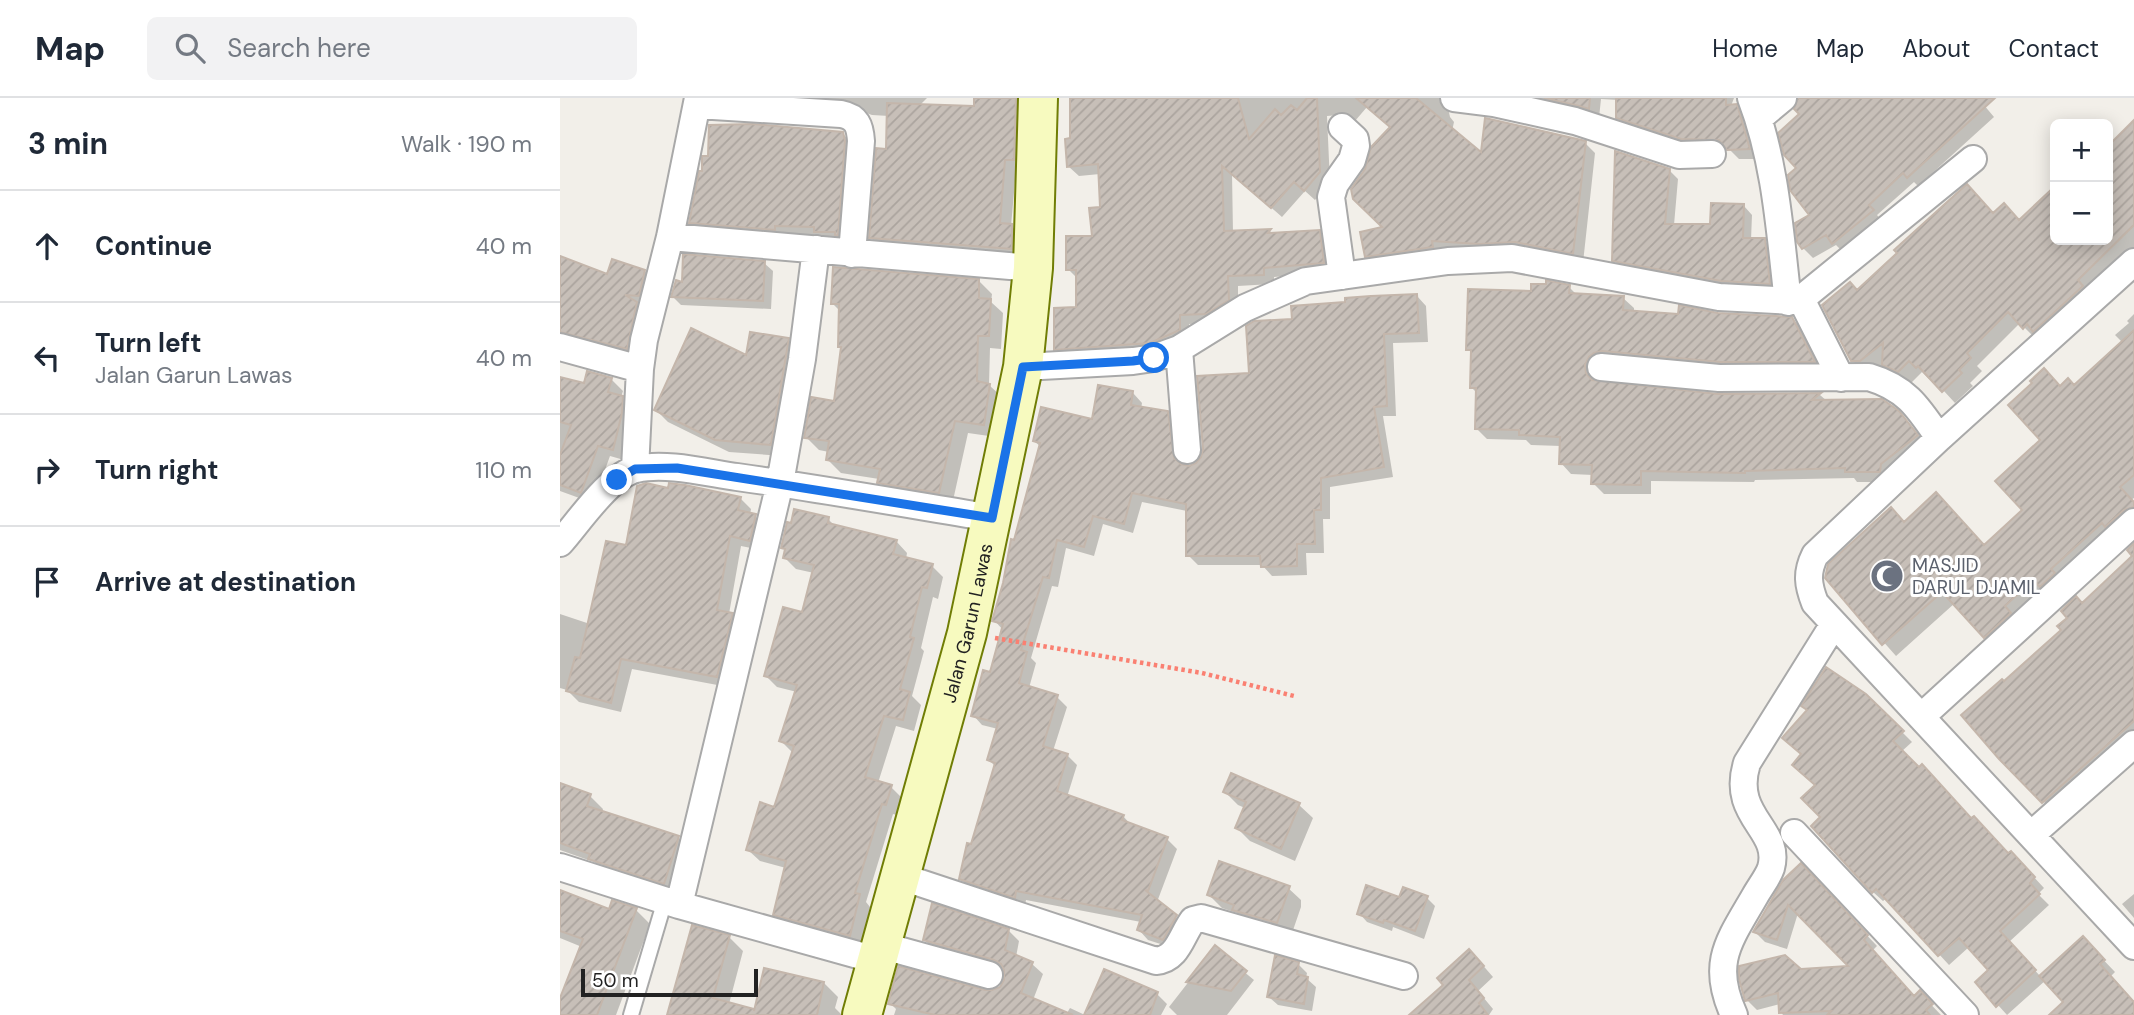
<!DOCTYPE html>
<meta charset="utf-8">
<style>
:root{--surface:#fff;--page:#f2f2f3;--text:#1f2937;--muted:#747a83;--line:#e0e1e3}
body{margin:0;font-family:"DM Sans",sans-serif;background:var(--page);color:var(--text)}
.controls{position:absolute;right:21px;top:21px;display:grid;overflow:hidden;border-radius:10px;box-shadow:0 4px 18px #0003}
.controls button{width:63px;height:63px;display:grid;place-items:center;padding:0;border:0;border-bottom:2px solid var(--line);background:var(--surface);color:var(--text);font:35px sans-serif}
.scale{position:absolute;left:21px;bottom:18px;width:177px;box-sizing:border-box;padding-left:7px;border:4px solid #222;border-top:0;font-size:19px;line-height:24px;white-space:nowrap;color:#222;-webkit-text-stroke:5px #fff;paint-order:stroke}
.stop{position:absolute;width:21px;height:21px;margin:-16px;border:5px solid #1a73e8;border-radius:50%;background:#fff}
.stop.end{background:#1a73e8;border-color:#fff;box-shadow:0 2px 7px #0008}
.list{margin:0;padding:0;list-style:none}
h2{display:flex;justify-content:space-between;align-items:center;height:91px;margin:0;padding:0 28px;font-size:30px}
h2 small{font-size:23px;font-weight:400;color:var(--muted)}
.list li{display:grid;grid-template-columns:46px 1fr auto;gap:21px;align-items:center;box-sizing:border-box;height:112px;padding:0 28px;border-top:2px solid var(--line)}
.list b{display:block;font-size:26px;white-space:nowrap}
.list p{margin:0;font-size:23px;white-space:nowrap;color:var(--muted)}
.list em{font-size:23px;font-style:normal;color:var(--muted)}
.icon{flex:none;width:38px;height:38px;fill:none;stroke:currentColor;stroke-width:2;stroke-linecap:round;stroke-linejoin:round}
.map{position:relative;flex:none;width:1574px;height:917px;overflow:hidden}
header{display:flex;align-items:center;gap:42px;box-sizing:border-box;height:98px;padding:0 35px;background:var(--surface);border-bottom:2px solid var(--line)}
header strong{font-size:33px}
nav{display:flex;gap:38px;margin-inline-start:auto;font-size:24px}
.search{width:490px;height:63px;background:var(--page);display:flex;align-items:center;gap:18px;box-sizing:border-box;padding:0 24px;border-radius:10px;color:var(--muted);font-size:26px}
main{display:flex}
aside{flex:1;background:var(--surface)}
.map>svg:first-child{display:block}
.shadow{fill:#0003}
.building{fill:url(#building-hatch);stroke:#c4b6ab;stroke-width:2}
.lines{fill:none;stroke-linecap:round;stroke-linejoin:round}
.service-casing{stroke:#a9a9a9;stroke-width:18}
.minor-casing{stroke:#a9a9a9;stroke-width:30}
.secondary-casing{stroke:#707d05;stroke-width:42}
.path{stroke:#fa8072;stroke-width:4.5;stroke-dasharray:3.5 3.5;stroke-linecap:butt}
.service{stroke:#fff;stroke-width:14}
.minor{stroke:#fff;stroke-width:26}
.secondary{stroke:#f7fabf;stroke-width:38}
.route{stroke:#1a73e8;stroke-width:9}
.labels{text-anchor:middle;stroke-width:6;stroke-linejoin:round;paint-order:stroke}
.worship-label{font-size:19px;fill:#5b616d;stroke:#fff;text-anchor:start}
.street-label{font-size:19px;fill:#222;stroke:#fff}
</style>
<header>
<strong>Map</strong>
<div class="search"><svg class="icon" aria-label="search" viewBox="0 0 24 24"><circle cx="10" cy="10" r="6"/><path d="M15 15l6 6"/></svg>Search here</div>
<nav><a>Home</a><a>Map</a><a>About</a><a>Contact</a></nav>
</header>
<main>
<aside>
<h2>3 min<small>Walk · 190 m</small></h2>
<ul class="list">
<li><svg class="icon" aria-label="ahead" viewBox="0 0 24 24"><path d="M12 20V5M6 11l6-6 6 6"/></svg><div><b>Continue</b></div><em>40 m</em></li>
<li><svg class="icon" aria-label="left" viewBox="0 0 24 24"><path d="M17 20v-9H6M10 6l-5 5 5 5"/></svg><div><b>Turn left</b><p>Jalan Garun Lawas</p></div><em>40 m</em></li>
<li><svg class="icon" aria-label="right" viewBox="0 0 24 24"><path d="M7 20v-9h11M14 6l5 5-5 5"/></svg><div><b>Turn right</b></div><em>110 m</em></li>
<li><svg class="icon" aria-label="arrive" viewBox="0 0 24 24"><path d="M6 21V4h12l-3 4 3 4H6"/></svg><div><b>Arrive at destination</b></div></li>
</ul>
</aside>
<div class="map">
<svg width="1574" height="917" viewBox="0 0 1574 917">
<defs>
<pattern id="building-hatch" width="6" height="6" patternUnits="userSpaceOnUse" patternTransform="scale(1.75)"><rect width="6" height="6" fill="#c7bfb8"/><path d="M-1 1l2-2M0 6l6-6M5 7l2-2" fill="none" stroke="#aba49e"/></pattern>
</defs>
<rect width="100%" height="100%" fill="#f2efe9"/>
<!-- shadow -->
<path class="shadow" d="M188 0H367L359 8 415 9 416 0H468L465 73 456 72 451 128 463 139 462 161 322 151 311 140 327 52 329 18 312 17 295 11Z
M511 0H892L888 10 890 19 894 24 892 33 922 57 1025 45 1035 55 1023 165 817 168 807 158 826 131 832 30 807 9 795 23 779 17 767 18 770 85 755 102 745 93 722 119 672 75 673 135 710 133 713 136 759 134 769 144 774 174 714 179V186L678 188V212L657 225 629 226V242L506 261 496 251 518 211V181L508 171 533 139 542 110 540 76 519 78 508 68 512 42Z
M958 0H1174L1171 8H1176L1186 19 1199 61H1179L1169 51H1133L1068 30 1057 19 1058 2 1041 1 1039 20Z
M1267 0H1418L1434 19 1358 88 1354 84 1317 117 1322 123 1283 154 1276 147 1253 160 1243 150 1252 118 1239 70Z
M1567 31 1574 37V150L1528 195 1476 241 1460 225 1417 268 1422 273 1410 285 1413 288 1395 305 1371 279 1369 281 1362 274 1351 285 1337 279 1323 266 1312 275H1305L1292 262 1298 194 1434 117 1460 124 1495 91V142H1548V51Z
M282 35 294 47 288 148 142 135 131 124 143 75 150 60Z
M1109 72 1118 81 1114 127 1152 128 1184 108 1192 117 1191 142H1204L1213 151 1218 194 1171 191 1063 171 1054 162Z
M0 160 49 178 85 173 95 184 89 208 79 207 87 216 77 260 0 243Z
M204 165 213 173 211 211 121 207 113 199 123 186Z
M419 183 432 196 431 204 443 215 441 251 430 250 429 287 443 300 436 339 408 335 392 407 332 397 319 384V381L281 375 268 362 269 354 259 352 246 339 275 305 282 251 279 248 281 214 272 205Z
M1009 189 1018 198 1063 200 1074 210V215L1232 220 1242 231 1264 273 1035 278 1036 284 1158 297H1260L1267 303 1349 326 1367 348 1330 384H1297L1294 380 1195 382 1194 384 1091 383V396H1044L1033 385V377L1011 376 1001 365V348L971 347 966 342 927 341 917 331V295L912 290 913 255 908 251 972 195Z
M857 198 866 208 868 244 833 245 836 318H823L833 379 770 389V421H763L764 455H746L747 477 712 478 702 467H638L628 457 627 413 582 404 573 435 543 426 534 458 506 450 498 489 492 488 471 560 476 565 469 590 497 599 507 609 493 653 507 657 517 667 507 699 563 718 572 728 607 741 617 751 597 804 626 829 613 850 588 842 579 832 581 824 466 802 465 808 411 791 401 781 435 668 429 662 438 631 422 627 413 617 431 576 443 532 434 522 481 349 474 343 533 323 573 295 582 305 581 311 607 315 617 325 623 368 629 369 637 366 691 276 734 222Z
M1574 216V400L1571 402 1574 406V428L1437 551 1395 505 1336 558 1267 480 1344 425 1425 449 1464 413 1482 343 1500 290 1514 289 1563 245 1555 237 1569 225 1567 223Z
M228 241 240 254 223 358 169 354 108 324 96 312 188 260Z
M0 281 25 287 51 281 63 293 61 299 74 311 64 362 50 358 33 405 0 393Z
M180 400 191 411 190 417 195 418 206 429 201 452 181 448 169 516 183 527 168 589 72 571 61 614 19 604 7 592 0 590V516L30 526 67 449Z
M268 421 275 428 336 443 347 455 346 461 372 468 383 479 378 501 373 499 361 550 364 553 352 598 361 607 354 633 336 628 318 685 331 689 342 700 337 717 333 716 306 804 310 809 301 848 226 828 215 816 226 770 200 763 188 752 215 711 233 655 221 643 237 594 217 589 206 578 244 516 254 475 236 471 225 460 226 453 223 449Z
M1574 457V647L1496 716 1440 660 1444 586 1503 532 1523 507Z
M1305 597 1352 644 1341 654 1449 757 1461 765 1484 790 1478 796 1489 807 1449 844 1481 879 1534 852 1555 874 1550 879 1572 903 1574 902V917H1492L1506 904 1486 882 1447 917 1438 907 1431 872 1409 849 1389 867 1327 800 1323 803 1313 794 1263 719 1256 687Z
M672 677 739 707 753 720 735 763 690 743 677 730 685 710 678 707 665 694Z
M0 687 30 698 43 711 42 715 118 739 132 753 117 798 43 774 34 764 0 752Z
M1250 777 1317 848 1312 853 1354 900 1360 895 1381 917H1223L1221 914 1220 906 1197 912 1187 902 1241 872 1292 870 1238 815 1227 851 1205 844 1195 834Z
M727 789 741 802V809L731 838 687 825 677 815 662 810 649 797Z
M0 794 50 813 76 812 90 826 56 917H0V905L22 849 0 840Z
M1574 796V820L1562 806Z
M867 800 875 808 864 841 833 829 832 833 807 824 799 815 840 801Z
M448 832 459 843 456 859 472 866 483 876 473 902 507 915 510 910 525 917H334L336 911 330 905 425 894 441 890 446 882 445 872 375 853 365 842Z
M169 839 183 853 169 906 196 913 264 885 278 899 275 910 282 917H109Z
M655 850 694 882 667 917H617L609 909Z
M920 864 933 879 918 893 933 911 929 917H852Z
M738 866 747 875 746 880 756 889 752 913 718 907 709 899Z
M596 895 607 906 601 917H526Z"/>
<!-- building -->
<path class="building" d="M414 0H456L454 62H445L440 125 452 126V151L309 140 316 50 326 51 327 5 414 8Z
M510 0H678L689 41 715 11 721 17 731 7 737 12 747 0H757L760 74 744 93 734 84 711 110 662 68 664 133 711 131 708 135 760 132 764 165 704 170V177L668 178 669 202 646 216 620 217V232L590 245 494 252V210L516 209V172H506V138H532L529 110 540 109 538 66 507 69 505 41 510 40Z
M796 0H856L921 54 925 20 1026 43 1013 156 955 144 919 146 872 143 873 149 805 159 800 134 822 129 793 101 791 91 805 71 811 49 830 29Z
M984 0H1030L1029 11 1019 8Z
M1056 0H1166V7L1177 6 1190 51 1167 52 1159 42 1121 41 1056 20Z
M1238 0H1435L1347 80 1343 75 1309 107 1314 112 1272 146 1266 137 1242 151 1237 144 1235 125 1249 117 1230 92 1228 77 1236 70 1224 57 1218 35 1239 16 1234 11Z
M1574 22V127L1518 182 1523 188 1473 234 1467 226 1463 231 1448 214 1407 255 1411 260 1399 272 1402 275 1382 294 1358 268 1356 270 1349 263 1338 274 1322 267 1323 245 1300 263H1291L1262 207 1290 184 1297 192 1337 155 1334 152 1407 86 1433 115 1444 105 1459 122 1495 88V142H1548V48Z
M193 26 283 34 285 43 278 138 275 137V134H254V129L215 128V132L129 125 139 73H142V58H148L149 27Z
M1055 53 1110 71 1105 126H1150L1151 105 1184 106 1183 140H1205L1210 186 1161 183 1052 163Z
M123 156 205 163 203 203 111 199 116 182 122 184Z
M0 158 47 176 52 161 85 172 79 198 65 197 77 204 67 251 0 234Z
M273 169 419 181V200L431 201 429 238H418L417 283 430 286 424 327 395 323 379 395 317 385 320 371 266 362 269 343 244 340 251 299 274 303 281 249H278L279 206H271Z
M986 182 1010 187 1009 195 1064 198 1063 212 1118 216 1119 207 1158 215 1232 219 1255 264H1160L1042 253 1034 255 1029 259 1025 267 1026 275 1032 282 1158 296 1261 295 1252 302 1322 301 1339 313 1358 337 1321 366 1320 374H1285V370L1185 373V375L1081 373V387L1031 386 1032 367 999 366 1000 339 959 337V332L915 331 916 290H910L911 252H906L908 191 971 193V186H986Z
M857 196 859 235 824 236 827 308 814 309 824 369 761 380V412H754L755 446H737V468L701 469 700 458H626V406L572 395 564 426 533 418 524 449 497 442 489 480 483 479 461 552 467 554 459 585 498 597 483 648 508 656 497 693 564 717 562 722 608 739 588 793 585 792 617 817 603 842 577 832 582 817 456 793 455 800 399 781 407 745 411 746 435 665 427 662 438 625 411 618 423 572 430 574 443 526 432 523 443 485 451 441 454 442 480 345 473 343 481 309 532 321 538 287 573 293 571 307 608 313 614 360 621 366 629 368 636 365 641 359 643 351 637 278 689 275 686 228 694 223 732 221 731 208 785 204V200L811 198Z
M131 230 186 257 190 234 229 240 211 347 155 342 94 312Z
M1574 232V377L1560 389 1574 404V409L1564 412 1545 429 1542 425 1491 471 1495 475 1480 489 1473 482 1445 508 1451 515 1424 540 1382 494 1322 547 1265 480 1268 466 1331 409 1344 424 1376 394 1424 447 1462 412 1435 383 1480 342 1448 307 1472 285 1470 283 1484 270 1500 288 1508 280 1514 287Z
M27 273 52 280 48 294 63 298 62 315 53 352 38 348 21 395 0 387V357L11 327 0 324V279L24 285Z
M86 385 108 390 109 385 125 387 181 399 178 412 196 416 190 443 170 438 157 512 173 515 157 579 61 561 51 605 6 593 15 559 20 560 46 443 66 447 77 388Z
M234 411 269 419 268 425 337 442 333 456 373 466 367 490 362 489 350 539 354 540 340 591 350 594 343 622 324 618 305 679 332 687 326 707 322 706 295 795 300 796 290 838 213 817 226 763 186 752 200 704 214 709 234 648 219 643 237 587 204 578 223 509 242 514 254 467 223 460 225 451 221 450 227 424 231 425Z
M1574 445V623L1482 705 1439 661 1401 617 1442 581 1444 583 1501 532 1497 528 1507 520 1501 513 1516 498 1522 505 1572 458 1567 452Z
M1266 569 1306 596 1344 633 1333 643 1359 669 1362 666 1411 720 1414 718 1448 755 1451 753 1475 779 1470 785 1480 796 1440 833 1476 872 1436 909 1415 884 1428 872 1399 840 1378 858 1316 791 1312 795 1251 728 1260 719 1241 700 1255 687 1232 667 1241 656 1222 640 1247 612 1241 608Z
M671 675 740 705 721 751 675 730 686 704 663 694Z
M0 685 31 696 27 708 119 738 104 786 28 761 30 756 0 745Z
M659 763 730 788 717 825 672 812 674 807 647 797Z
M1241 765 1308 837 1304 842 1354 898 1360 892 1373 906 1366 912 1370 917H1267L1271 913 1219 915 1218 895 1185 903 1179 881V868L1225 857 1241 871 1288 868 1228 807 1217 842 1193 834 1223 782Z
M806 787 839 799 843 789 868 798 855 833 824 822 823 825 797 816Z
M0 792 49 811 52 802 77 810 37 917H0V900L23 841 0 833Z
M372 805 449 831 445 852 473 864 461 895 513 917H375L328 906 338 868 425 892H432L440 889 444 882V872L441 866 434 862 363 842Z
M132 827 170 837 153 900 194 911V913L204 870 264 884 257 917H107Z
M1523 838 1545 862 1540 866 1574 904V917H1489L1503 904 1479 878Z
M655 847 687 873 671 893 626 884Z
M909 851 924 868 909 882 924 900 919 905 928 917H849L883 887 877 880Z
M715 857 739 864 737 876 748 879 744 906 707 899Z
M544 871 598 894 590 917H524Z"/>
<g class="lines">
<defs>
<path id="service" d="M71 917 105 802"/>
<path id="minor" d="M894 0 934 5 935 0
M1191 0C1216 65 1220 136 1228 204
M934 5 1015 23 1119 57 1152 56
M137 7 281 16C297 19 300 28 301 43L292 156
M1199 20 1223 0
M110 139 473 170
M1574 164 1379 340 1255 457C1246 475 1248 487 1255 505L1574 848
M782 178 771 99 775 86 792 62 796 48 795 41 782 29
M1241 201 1281 280
M0 249 80 271
M619 251 627 352
M463 269 573 263 594 260 619 251 685 210 746 183 888 163 952 160 1159 199 1233 203 1241 201 1413 61
M1041 269 1159 280 1309 279C1346 290 1358 309 1379 340
M75 371 80 271 84 242 110 139 138 0
M0 445C18 425 49 378 76 371 106 364 148 375 177 379 262 391 347 406 432 420
M1361 619 1574 424
M1234 735 1405 917
M1471 737 1574 646
M0 769 119 807 316 862
M339 778 596 863C618 861 621 838 633 822L641 820 844 878
M119 807 220 385 242 261 256 151
M320 847 429 877
M1174 917C1150 865 1169 843 1195 798 1200 789 1208 779 1211 770 1222 731 1170 719 1187 665L1274 526"/>
<g id="secondary">
<path id="s1" d="M302 917 407 535 463 269 473 170 478 0"/>
</g>
</defs>
<!-- service casing -->
<use href="#service" class="service-casing"/>
<!-- minor casing -->
<use href="#minor" class="minor-casing"/>
<!-- secondary casing -->
<use href="#secondary" class="secondary-casing"/>
<!-- path -->
<path class="path" d="M435 540 642 575 734 598"/>
<!-- service -->
<use href="#service" class="service"/>
<!-- minor -->
<use href="#minor" class="minor"/>
<!-- secondary -->
<use href="#secondary" class="secondary"/>
</g>
<g class="lines">
<!-- route -->
<path class="route" d="M57 382 75 371 117 370 432 420 463 269 573 263 594 260"/>
</g>
<!-- icons -->
<defs>
<symbol id="mosque-disc" viewBox="-11 -11 22 22"><circle r="9.5" fill="#6b7280" stroke="#fff"/><path d="M3.5-4.9A6 6 0 1 0 3.5 4.9A5 5 0 1 1 3.5-4.9Z" fill="#fff"/></symbol>
</defs>
<g fill-rule="evenodd">
<use href="#mosque-disc" x="1308" y="459" width="38" height="38"/>
</g>
<g class="labels">
<!-- worship labels -->
<g class="worship-label">
<text x="1352" y="474">MASJID<tspan x="1352" dy="22">DARUL DJAMIL</tspan></text>
</g>
<!-- street labels -->
<g class="street-label">
<text dy="7" stroke="none"><textPath href="#s1" startOffset="406">Jalan Garun Lawas</textPath></text>
</g>
</g>
</svg>
<div class="controls">
<button>+</button>
<button>−</button>
</div>
<div class="scale">50 m</div>
<div class="stop" style="left:594px;top:260px"></div>
<div class="stop end" style="left:57px;top:382px"></div>
</div>
</main>
